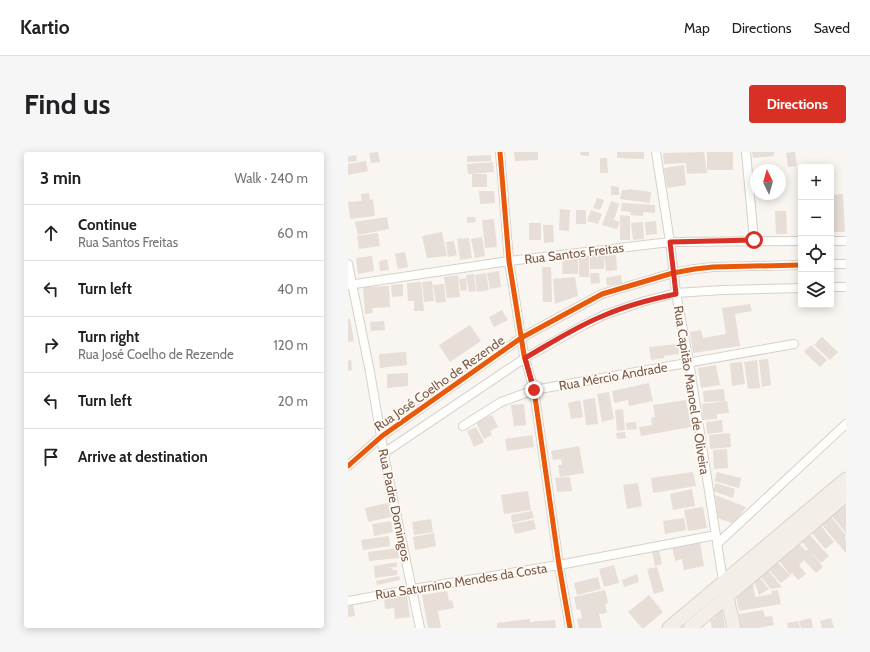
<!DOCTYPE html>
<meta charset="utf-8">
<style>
:root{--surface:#fff;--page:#f6f6f6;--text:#202124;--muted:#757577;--line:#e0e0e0;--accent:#d93025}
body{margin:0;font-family:Cabin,sans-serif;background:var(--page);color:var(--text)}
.controls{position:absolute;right:12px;top:12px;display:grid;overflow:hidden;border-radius:4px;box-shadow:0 2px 10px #0003}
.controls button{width:36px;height:36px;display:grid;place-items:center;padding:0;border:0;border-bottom:1px solid var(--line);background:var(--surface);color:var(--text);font:20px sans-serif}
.compass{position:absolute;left:402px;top:12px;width:36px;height:36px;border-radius:50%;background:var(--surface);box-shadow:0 2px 10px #0003;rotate:355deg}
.stop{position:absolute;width:12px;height:12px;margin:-9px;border:3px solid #d93025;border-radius:50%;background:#fff}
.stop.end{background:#d93025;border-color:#fff;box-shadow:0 1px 4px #0008}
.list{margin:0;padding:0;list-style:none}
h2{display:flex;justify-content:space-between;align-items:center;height:52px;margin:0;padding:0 16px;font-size:17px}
h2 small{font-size:13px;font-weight:400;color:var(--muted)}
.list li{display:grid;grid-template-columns:26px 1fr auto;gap:12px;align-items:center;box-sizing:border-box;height:56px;padding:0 16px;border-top:1px solid var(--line)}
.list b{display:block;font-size:15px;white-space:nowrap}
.list p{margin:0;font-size:13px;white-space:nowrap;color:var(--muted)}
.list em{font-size:13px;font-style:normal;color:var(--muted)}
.icon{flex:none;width:22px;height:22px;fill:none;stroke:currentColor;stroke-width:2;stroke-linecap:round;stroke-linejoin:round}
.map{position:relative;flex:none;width:498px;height:476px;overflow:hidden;border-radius:4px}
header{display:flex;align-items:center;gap:24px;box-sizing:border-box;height:56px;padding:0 20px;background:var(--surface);border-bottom:1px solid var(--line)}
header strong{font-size:19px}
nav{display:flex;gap:22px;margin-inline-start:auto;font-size:14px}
.intro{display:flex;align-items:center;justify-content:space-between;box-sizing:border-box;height:96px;padding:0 24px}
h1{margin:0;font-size:28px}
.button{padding:10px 18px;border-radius:4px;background:var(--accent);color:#fff;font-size:14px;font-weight:700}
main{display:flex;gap:24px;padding:0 24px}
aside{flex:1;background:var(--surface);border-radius:4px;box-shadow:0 2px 10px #0003}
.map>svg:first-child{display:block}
.building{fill:#e6ded7}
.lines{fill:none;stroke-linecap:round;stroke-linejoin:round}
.street-casing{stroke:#d7d1cb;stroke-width:10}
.primary-casing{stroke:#dad1cc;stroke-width:15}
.street{stroke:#fefefd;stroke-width:8}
.primary{stroke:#f3eee8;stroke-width:13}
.cycleway-casing{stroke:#fffaf3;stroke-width:8}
.cycleway{stroke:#e8590c;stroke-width:5}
.route{stroke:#d93025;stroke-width:5}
.labels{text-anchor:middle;stroke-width:3;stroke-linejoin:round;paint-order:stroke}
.street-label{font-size:13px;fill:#7a5c4d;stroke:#fffaf3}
</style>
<header>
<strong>Kartio</strong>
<nav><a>Map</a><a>Directions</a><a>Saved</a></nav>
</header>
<div class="intro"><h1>Find us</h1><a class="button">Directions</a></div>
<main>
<aside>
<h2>3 min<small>Walk · 240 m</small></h2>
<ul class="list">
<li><svg class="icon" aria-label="ahead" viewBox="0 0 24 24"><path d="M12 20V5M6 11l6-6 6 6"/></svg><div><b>Continue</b><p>Rua Santos Freitas</p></div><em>60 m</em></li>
<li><svg class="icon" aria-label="left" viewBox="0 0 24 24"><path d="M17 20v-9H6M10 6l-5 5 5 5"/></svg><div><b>Turn left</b></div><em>40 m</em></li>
<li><svg class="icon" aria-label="right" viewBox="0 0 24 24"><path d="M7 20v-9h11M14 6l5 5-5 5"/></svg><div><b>Turn right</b><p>Rua José Coelho de Rezende</p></div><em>120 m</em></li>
<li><svg class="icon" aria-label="left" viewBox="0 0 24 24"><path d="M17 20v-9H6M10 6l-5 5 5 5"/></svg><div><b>Turn left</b></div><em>20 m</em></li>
<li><svg class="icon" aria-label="arrive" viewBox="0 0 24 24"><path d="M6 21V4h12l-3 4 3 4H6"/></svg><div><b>Arrive at destination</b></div></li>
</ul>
</aside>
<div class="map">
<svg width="498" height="476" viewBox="0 0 498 476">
<rect width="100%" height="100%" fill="#f9f5f0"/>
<!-- building -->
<path class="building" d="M30 0 32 10 23 11 21 1Z
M166 0H190V8L167 9Z
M233 0H241V4L232 3Z
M269 0H296V7L269 6Z
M356 0 359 21 339 22 338 11 316 12 315 1Z
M359 0H385V18H359Z
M404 0H426V4L405 6Z
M447 0 449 14 440 15 438 1Z
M8 3 9 9 0 10V4Z
M143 3V9L119 10V4Z
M252 6H259L260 21H252Z
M18 9 20 19 0 23V12Z
M145 10 146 20 120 22 119 12Z
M336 13 338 33 319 36 316 16Z
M124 22H139V35H124Z
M263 34 271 35V43H263Z
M280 37 303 40 302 51 272 47 274 38H280Z
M131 39H146L147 51 132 52Z
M21 41 22 48 25 47 27 64 2 67 0 50 14 49 13 42Z
M495 42 497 80H485L483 43Z
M249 46 256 48 252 58 245 56Z
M263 49 271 52 266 68 272 70 269 77 254 73Z
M274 51 307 53V61L295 60V64L282 63 283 60 273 59Z
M212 57 222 58 221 79 211 78Z
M228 58H238V72H228Z
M243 58 254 62 250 72 239 69Z
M427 59H438L439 82H428Z
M272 63 282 64V88H272Z
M39 65 41 77 10 83 7 70Z
M119 65H127L128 70 119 71Z
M146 67 149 95 137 96 134 68Z
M308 69 309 82 298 83 297 70Z
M295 70 296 87 285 88 283 71Z
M181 71H193V88H181Z
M195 73H205L206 90 196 91Z
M94 80 99 104 79 106 74 84Z
M30 81 32 94 11 97 9 84Z
M134 85 137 104 127 106 123 87Z
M121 86 124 106 112 108 109 87Z
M106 89 109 103 100 105 98 90Z
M57 100 60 115 50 117 47 102Z
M268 103 269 118 258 119 256 104Z
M24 104 26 119 10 122 8 106Z
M215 104H230V122H214Z
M231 104H241V125H231Z
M242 104H256V117H242Z
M39 107 41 118 32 119 31 109Z
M194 115H203L204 150H195Z
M151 119 153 135 142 137 139 121Z
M138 121 141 138 129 140 127 123Z
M242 121H251L252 131 243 132Z
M126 122 128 139 121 140 118 123Z
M110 123 112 145 99 146 96 125Z
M273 123 274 131 259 134 258 126Z
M227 125 230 144 207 152 205 127Z
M118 126 119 138 113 139 111 127Z
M84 129 86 149 76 150 74 130Z
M73 130 76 159H66V149H60L59 131Z
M55 132V144L44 145 43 133Z
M96 132 98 150 88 151 85 133Z
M41 134 42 155 24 156 25 161 17 162 15 135Z
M402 152 404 159 387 162 392 194 345 201 342 180 353 178 355 186 378 182 374 156Z
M154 158 160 168 146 175 141 165Z
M0 167H2L6 189 0 190Z
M36 169 37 178 23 179 22 170Z
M122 173 133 189 102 210 91 193Z
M474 185 490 200 482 208 466 193Z
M330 192 331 202 316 204V206L303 208 301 195Z
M463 193 479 208 472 215 456 200Z
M58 200 59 213 32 216 31 202Z
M420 207 423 233 414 235 411 208Z
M3 208 4 218 0 219V209Z
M409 208 412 236 400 237 396 210Z
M394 210 397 232 384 234 382 211Z
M368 213 372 233 353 236 350 216Z
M60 221V234L39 236V222Z
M301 231 305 249 281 254 280 248 266 251 264 239Z
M376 237 377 249 356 250 355 239Z
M261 240 266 267 254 270 249 242Z
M247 246 250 272 238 273 235 248Z
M232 248 235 265 223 267 220 251Z
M338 248 343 275 293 284 291 275 304 273 303 266 307 265 305 253Z
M379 249 381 261 369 262V267L355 268 354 252Z
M176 252 178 273 166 274 163 253Z
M275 257 277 278 269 279 267 258Z
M144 263 150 275 142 279 144 283 136 287 128 270Z
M374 268 375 280 359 282 358 270Z
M288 270 289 277 279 278 278 271Z
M128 275 136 290 126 295 119 279Z
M277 280 278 286 269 287 268 281Z
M382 281 383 295 362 297 361 283Z
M184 283 186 295 159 299 157 287Z
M231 294 236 321 212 325 210 313H214L213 307 205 308 203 299Z
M379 297 380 316 366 317 365 298Z
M345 320 348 334 305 341 303 326Z
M369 320 393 326 391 336 366 329Z
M222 325 224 339 209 340 207 326Z
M290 331 294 354 279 357 275 333Z
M368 331 387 337 385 346 365 339Z
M344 337 347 354 325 358 322 342Z
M180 339 183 358 156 362 153 343Z
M367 343 398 355 386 372 370 366Z
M40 351 43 365 20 370 17 356Z
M495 352 498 355V381L483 363Z
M355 355 359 376 340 379 336 358Z
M184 359 186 366 164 371 163 363Z
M483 365 498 383 497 388 498 389V401L474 373Z
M336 366 338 378 317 382 315 369Z
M83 367 85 380 66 383 64 370Z
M186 368 188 377 167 382 164 372Z
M43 369 45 380 26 384 24 372Z
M473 374 486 390 477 397 464 381Z
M86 381 88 394 67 398 65 385Z
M460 381 481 404 473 411 452 388Z
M41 384 42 394 15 398 13 388Z
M352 390 356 414 336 418 334 407 327 409 324 394Z
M451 391 458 399 460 397 475 415 468 421 456 408 451 413 448 409 458 422 450 428 444 421 442 423 430 407 440 400 441 401Z
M50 396 51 406 21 409 20 400Z
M311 398 314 412 307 414 304 400Z
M428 408 442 424 433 431 419 416Z
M49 410V415L38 416H44L45 418H49V423L27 426 26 414Z
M266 413 271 431 256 435 251 417Z
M309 415 316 439 306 442 299 417Z
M419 417 434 435 423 437 411 423Z
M289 422 291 430 276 435 274 428Z
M51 424 52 428 29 433 28 429Z
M410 424 421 437 411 443 405 427Z
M250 425 253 437 229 443 226 431Z
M405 431 407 445 424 442 423 439 430 438 433 452 391 459 388 444Z
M257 438 260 451 257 452 259 461 251 462 254 476H231L229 467 234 466 232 457 229 458 226 445Z
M99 439 101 449 104 448 106 456 90 459 93 476H80L74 443Z
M301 443 315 460 296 476H294L280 460Z
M59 444 62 465 47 467 46 456 37 457 36 446Z
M5 452 7 464 0 465V453Z
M415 458 417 465 424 464 426 473 410 476H391L390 470 400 468 392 469 391 462Z
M374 459 377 476H364L362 467H367L366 460Z
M463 466 465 476H453L451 469Z
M483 466 486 476H474L472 469Z
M182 467V470L207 468 208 476H149V471Z
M450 469 452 476H440L439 471Z"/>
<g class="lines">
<defs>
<path id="street" d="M152 0 161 109 176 203 186 238 211 413 222 476
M308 0 322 90 328 141 341 210 375 429
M398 0 406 88
M483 89H498
M0 112 22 220 37 308 72 476
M483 112H498
M0 133 161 109 322 90 453 89
M483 135H498
M115 274 153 250 186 238 446 192
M36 301 177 206 236 173 256 163 297 149 328 141 374 138 453 136
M0 314 34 284 173 186 254 142 325 121 347 117 365 115 453 113
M369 392 498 272
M0 449 65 437 211 413 368 383"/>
<path id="primary" d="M377 437 386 476
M321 476 498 327
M342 476 498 343"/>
</defs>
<!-- street casing -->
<use href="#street" class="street-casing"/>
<!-- primary casing -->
<use href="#primary" class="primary-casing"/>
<!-- street -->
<use href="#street" class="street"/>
<!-- primary -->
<use href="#primary" class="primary"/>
<defs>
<path id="cycleway" d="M152 0 161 109 176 203 186 238 211 413 222 476
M0 314 34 284 173 186 254 142 325 121 347 117 365 115 453 113"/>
</defs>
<!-- cycleway casing -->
<use href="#cycleway" class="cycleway-casing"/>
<!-- cycleway -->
<use href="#cycleway" class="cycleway"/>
</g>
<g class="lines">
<!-- route -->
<path class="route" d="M186 238 177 206C203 191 229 174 257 163 280 153 304 147 328 142L322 90 406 88"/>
</g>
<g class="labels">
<!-- street labels -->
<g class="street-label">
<text transform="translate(226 101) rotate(-7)" y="5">Rua Santos Freitas</text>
<text transform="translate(265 224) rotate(-10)" y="5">Rua Mércio Andrade</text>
<text transform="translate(91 231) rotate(-35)" y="5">Rua José Coelho de Rezende</text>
<text transform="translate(344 238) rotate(81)" y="5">Rua Capitão Manoel de Oliveira</text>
<text transform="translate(47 353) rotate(78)" y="5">Rua Padre Domingos</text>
<text transform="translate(113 429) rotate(-9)" y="5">Rua Saturnino Mendes da Costa</text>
</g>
</g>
</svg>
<div class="controls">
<button>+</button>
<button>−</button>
<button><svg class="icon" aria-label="locate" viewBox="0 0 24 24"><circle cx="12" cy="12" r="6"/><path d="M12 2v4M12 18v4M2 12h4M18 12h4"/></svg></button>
<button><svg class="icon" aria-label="layers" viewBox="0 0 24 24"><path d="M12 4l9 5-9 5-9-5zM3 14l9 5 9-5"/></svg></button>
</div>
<svg class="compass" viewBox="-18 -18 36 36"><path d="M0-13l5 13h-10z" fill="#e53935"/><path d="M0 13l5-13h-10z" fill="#757577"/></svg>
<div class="stop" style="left:406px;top:88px"></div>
<div class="stop end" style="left:186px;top:238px"></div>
</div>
</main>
